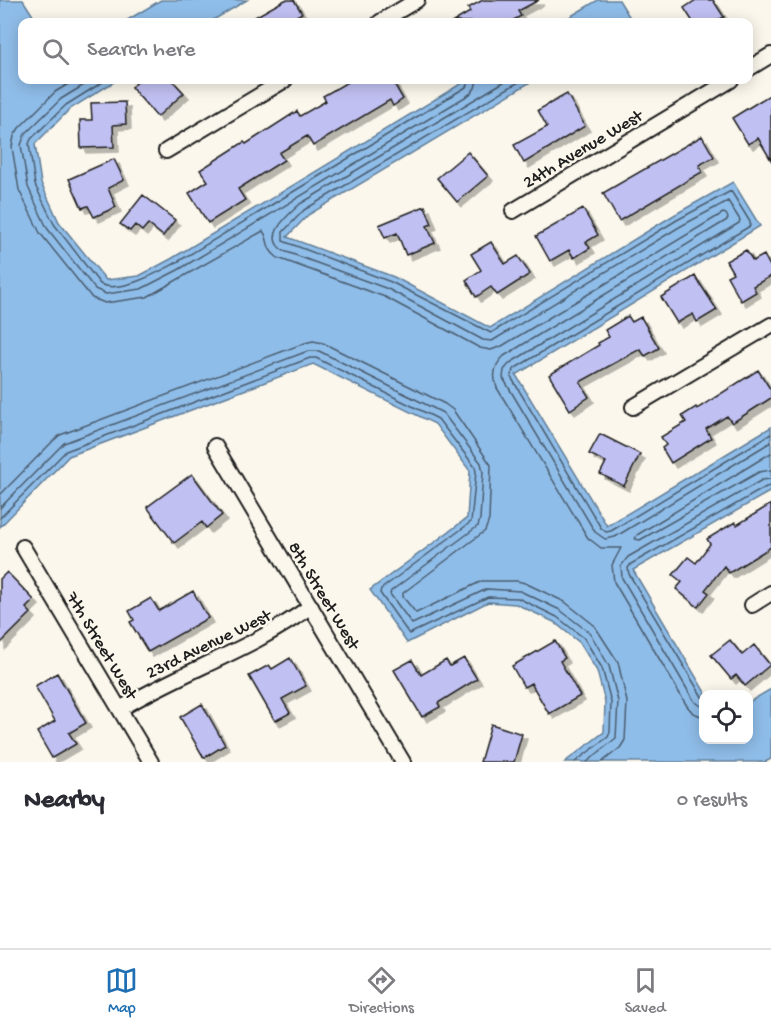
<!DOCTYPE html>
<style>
:root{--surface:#fff;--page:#f2f2f3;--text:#2b2b33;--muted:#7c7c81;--line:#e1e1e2;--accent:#1f6fb2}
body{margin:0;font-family:"Gochi Hand",sans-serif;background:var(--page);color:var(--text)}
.controls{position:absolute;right:18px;bottom:18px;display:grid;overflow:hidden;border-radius:12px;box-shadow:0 3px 15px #0003}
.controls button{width:54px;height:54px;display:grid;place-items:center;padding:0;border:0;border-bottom:2px solid var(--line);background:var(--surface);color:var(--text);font:30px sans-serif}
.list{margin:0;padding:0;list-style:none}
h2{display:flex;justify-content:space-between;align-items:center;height:78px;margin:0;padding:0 24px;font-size:26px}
h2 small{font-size:20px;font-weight:400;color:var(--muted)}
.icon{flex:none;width:33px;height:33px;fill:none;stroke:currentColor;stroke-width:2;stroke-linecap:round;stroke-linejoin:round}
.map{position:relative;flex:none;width:771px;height:762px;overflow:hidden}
.search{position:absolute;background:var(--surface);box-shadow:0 3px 15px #0003;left:18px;right:18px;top:18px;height:66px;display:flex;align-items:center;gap:15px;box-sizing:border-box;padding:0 21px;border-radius:12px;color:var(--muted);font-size:22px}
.sheet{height:186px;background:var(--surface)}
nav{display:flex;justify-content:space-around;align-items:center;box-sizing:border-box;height:84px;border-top:2px solid var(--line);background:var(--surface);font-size:16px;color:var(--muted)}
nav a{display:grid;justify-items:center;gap:3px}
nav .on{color:var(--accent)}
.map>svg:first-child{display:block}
.water{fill:#8fbde9;stroke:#617d97;stroke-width:1.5}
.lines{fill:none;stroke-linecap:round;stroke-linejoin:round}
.shore{stroke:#4a5c6e;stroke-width:1.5}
.building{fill:#c1c0f2;stroke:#1c1c1c;stroke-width:1.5;filter:url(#shadow)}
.street-casing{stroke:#1c1c1c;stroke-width:18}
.street{stroke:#fbf7ec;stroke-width:14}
.labels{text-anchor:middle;stroke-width:5;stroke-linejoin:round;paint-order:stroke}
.street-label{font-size:18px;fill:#1c1c1c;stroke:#fbf7ec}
</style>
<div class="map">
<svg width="771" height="762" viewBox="0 0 771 762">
<defs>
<filter id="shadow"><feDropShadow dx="5" dy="5" stdDeviation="0" flood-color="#0004"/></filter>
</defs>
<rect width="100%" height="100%" fill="#fbf7ec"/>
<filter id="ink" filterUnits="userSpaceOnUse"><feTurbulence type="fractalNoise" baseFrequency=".0167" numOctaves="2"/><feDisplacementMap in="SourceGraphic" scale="12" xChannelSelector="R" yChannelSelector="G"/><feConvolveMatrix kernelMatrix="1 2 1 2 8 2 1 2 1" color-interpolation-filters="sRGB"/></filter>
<g filter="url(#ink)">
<!-- water -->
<path class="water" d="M0 0H23L37 22H22V80H117L70 109 35 144 41 183 59 222 106 280 139 276 171 259 467 80H534L308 215 287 237 394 277 490 328 674 215 733 182 760 226 516 375 607 526 771 427V491L633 570 706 694H704V740H748L749 702 771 689V759L765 762H565L604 732 605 702 597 671 580 643 554 622 516 604 488 602 407 643 370 590 467 518 470 471 435 424 313 364 69 456 0 527Z
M161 0H247L210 22H124Z
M598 0H619L632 21 628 22H561Z"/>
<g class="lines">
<!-- shore -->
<path class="shore" d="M75 80 55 92 19 128 14 136 12 147 19 190 40 233 92 298 105 303 147 297 263 231C270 240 264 248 278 258L385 297 480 348 491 350 502 346 723 213 726 214 728 218 727 220 504 356C494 365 492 375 497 388L588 538 601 548H621L612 565 614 582 687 706 693 713 704 717
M92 80 61 99 25 134 21 145 28 187 47 228 95 289 106 294 141 289 178 270 470 94 475 88 477 80
M106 80 66 105 31 139 29 144 35 185 54 224 100 284C119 294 157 273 174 264L466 87 469 80
M507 80 300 204C288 215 261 237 284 251L388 289 483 340 492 341 681 226 728 201 740 220 739 223 510 363 504 370 503 378 595 532 605 539 615 537 771 442
M522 80 304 210 283 232V241L391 282 491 333 677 220 731 191 750 222V226L514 369 511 377 601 528 606 532 611 531 771 434
M771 453 637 535 635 539 640 540 759 472 771 470
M0 495 53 441 60 435 305 343 313 341 323 343 445 404 453 410 491 465 489 520 485 531 403 593V597L416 613 482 581H517L525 583 565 602 594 625 618 662 627 702 625 740 620 748 602 762
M0 508 64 443 308 351H319L443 413 481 463 483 472 480 519 478 526 391 591 390 594 412 624 487 589 520 591 560 610 590 633 609 666 618 701 616 738 587 762
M0 518 66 451 310 358H316L438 419 475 467 476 472 471 522 381 589 380 593 409 634 488 597 518 598 557 617 584 638 602 668 611 702 610 732 608 737 575 762
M704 700 629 574 628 568 631 564 766 487 771 486
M704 708 694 701 622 578 621 566 628 557 762 480 771 479"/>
</g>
<!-- building -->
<path class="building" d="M285 0H294L302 13 286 22H246Z
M483 0H539L518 11 521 16 510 22H453L470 12 468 8Z
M696 0H713L724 17 714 22H693L684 8Z
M140 80H172L184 93 157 117 131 87Z
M351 80H392L403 99 393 106 390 100 313 146 307 136 279 153 284 160 238 189 245 200 208 223 189 193 208 181 200 170 244 142 246 144 297 111 300 116 326 101 323 96Z
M567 94 585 126 524 163 514 145 547 127 538 110Z
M771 94V160L758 138 748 144 732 118Z
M125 102 126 124 113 125 114 147 81 148 80 120H92L91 103Z
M702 136 714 157 699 165 702 172 619 221 603 193Z
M468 152 488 176 457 202 437 178Z
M114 159 124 180 108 188 116 207 94 217 88 206 82 208 69 179Z
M143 195 175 220 163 236 148 224 142 231 135 225 130 231 120 224Z
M425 206 432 224 427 226 435 243 406 255 397 233 385 238 379 225Z
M583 209 598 235 586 242 590 248 574 258 569 250 550 261 536 236Z
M491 242 505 264 518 256 530 274 497 295 491 287 476 297 466 280 481 270 471 254Z
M746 250 753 261 764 255 771 268V276L753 286 756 292 741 301 727 276 733 273 726 261Z
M695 276 717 310 697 322 693 314 677 323 661 297Z
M628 316 632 322 641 317 659 348 645 356 640 349 580 382 589 397 570 410 549 375 599 345 598 343 609 337 605 330Z
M758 370 771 390V398L732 423 727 416 706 429 711 438 671 463 662 448 666 445 661 437 686 422 682 416 696 407 697 409Z
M600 434 640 454 624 486 600 474 606 462 589 454Z
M192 474 222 515 206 528 202 522 174 543 147 507Z
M771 504V547L729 573 724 566 705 590 709 593 698 607 676 589 682 582 673 575 688 557 696 563 710 544 707 539 735 522 737 525Z
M7 572 34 600 26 608 31 613 0 644V579Z
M193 591 208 618 148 652 130 622 134 620 129 611 151 598 159 611Z
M730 640 742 655 754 645 770 665 745 686 736 675 731 679 711 655Z
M555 641 565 658 560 661 580 696 549 714 531 683 524 687 512 666Z
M290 658 306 686 282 699 290 713 275 721 249 676 269 665 272 669Z
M464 658 477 679 438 703 440 707 422 717 394 670 412 660 421 675 446 660 450 666Z
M57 673 86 723 69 733 76 744 52 758 37 732 55 721 35 686Z
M202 704 225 745 204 758 180 717Z
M491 724 522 734 514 762H480Z"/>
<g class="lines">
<defs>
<path id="street" d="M380 22 417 0
M748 69 771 55
M166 151 285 80
M513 211 731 80
M633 407 771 325
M215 446 403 762
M23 547 151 762
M752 605 771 593
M120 709C182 671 252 650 311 606"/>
</defs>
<!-- street casing -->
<use href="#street" class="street-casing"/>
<!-- street -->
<use href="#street" class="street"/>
</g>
</g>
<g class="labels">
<!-- street labels -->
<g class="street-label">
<text transform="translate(582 148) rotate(-31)" y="6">24th Avenue West</text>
<text transform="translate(325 595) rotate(59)" y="6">8th Street West</text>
<text transform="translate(208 643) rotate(-26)" y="6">23rd Avenue West</text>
<text transform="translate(103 645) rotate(59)" y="6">7th Street West</text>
</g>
</g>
</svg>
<div class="controls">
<button><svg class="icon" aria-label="locate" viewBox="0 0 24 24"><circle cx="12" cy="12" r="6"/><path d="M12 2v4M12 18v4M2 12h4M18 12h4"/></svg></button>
</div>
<div class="search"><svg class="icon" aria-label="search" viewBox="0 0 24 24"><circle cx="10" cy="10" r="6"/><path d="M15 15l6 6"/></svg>Search here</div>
</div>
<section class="sheet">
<h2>Nearby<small>0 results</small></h2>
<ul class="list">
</ul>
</section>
<nav>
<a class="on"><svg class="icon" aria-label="map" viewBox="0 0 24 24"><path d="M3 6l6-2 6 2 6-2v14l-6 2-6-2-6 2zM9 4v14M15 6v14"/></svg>Map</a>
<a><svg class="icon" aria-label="directions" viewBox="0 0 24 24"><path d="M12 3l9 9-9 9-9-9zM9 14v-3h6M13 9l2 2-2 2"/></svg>Directions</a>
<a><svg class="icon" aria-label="saved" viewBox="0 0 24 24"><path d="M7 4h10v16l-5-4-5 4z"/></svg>Saved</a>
</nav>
